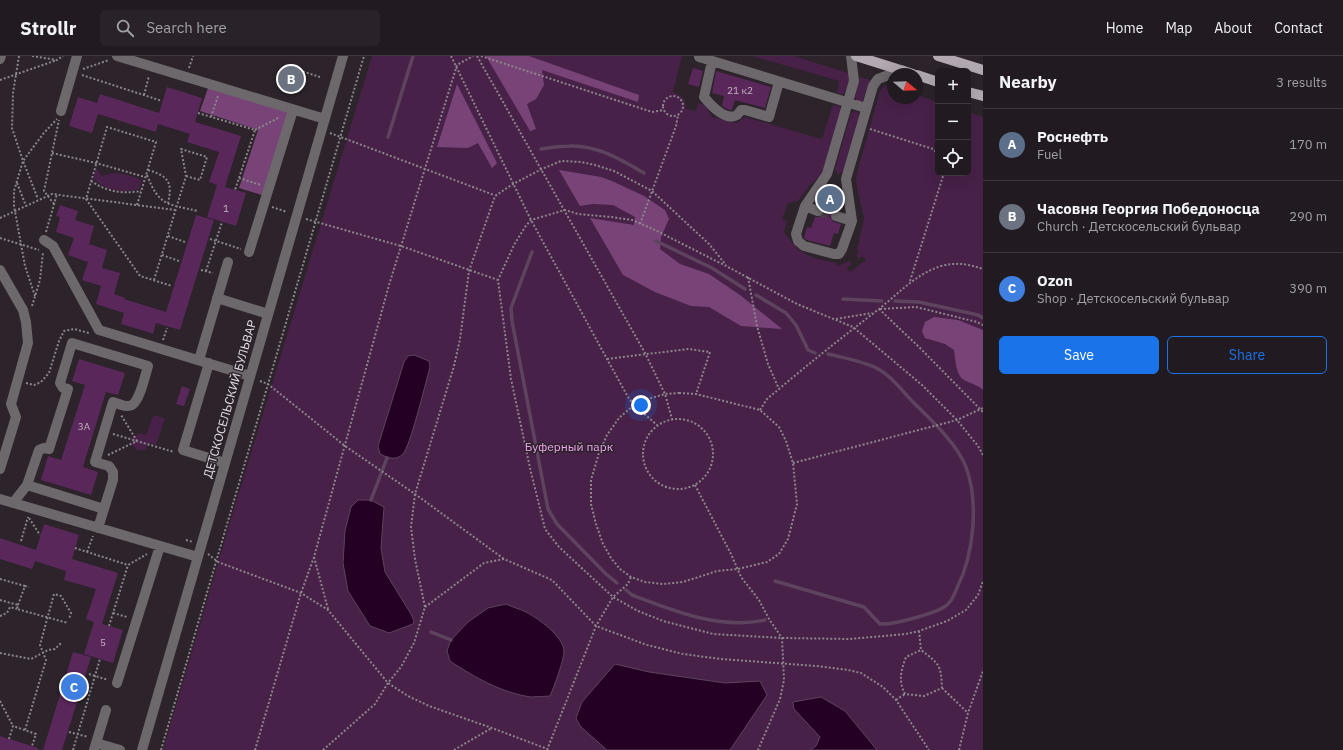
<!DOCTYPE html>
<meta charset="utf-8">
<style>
:root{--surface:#211a20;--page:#292329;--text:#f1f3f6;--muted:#a2a1a5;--line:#3e383e;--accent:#1a73e8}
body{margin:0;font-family:"IBM Plex Sans",sans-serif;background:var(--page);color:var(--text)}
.controls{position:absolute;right:12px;top:12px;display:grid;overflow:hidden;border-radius:6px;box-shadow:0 4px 16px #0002}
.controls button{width:36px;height:36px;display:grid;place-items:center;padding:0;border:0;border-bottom:1px solid var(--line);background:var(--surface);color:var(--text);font:20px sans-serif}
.compass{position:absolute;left:887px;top:12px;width:36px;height:36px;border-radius:50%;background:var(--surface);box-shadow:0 4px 16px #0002;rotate:109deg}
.you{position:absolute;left:641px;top:349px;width:14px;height:14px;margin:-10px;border:3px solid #fff;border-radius:50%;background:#1a73e8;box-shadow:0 0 0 6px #1a73e833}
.badge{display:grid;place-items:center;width:26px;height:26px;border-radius:50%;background:var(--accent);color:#fff;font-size:13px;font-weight:700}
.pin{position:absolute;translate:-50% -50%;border:2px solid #fff;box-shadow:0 1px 4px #0006}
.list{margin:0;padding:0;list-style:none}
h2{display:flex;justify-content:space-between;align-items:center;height:52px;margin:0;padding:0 16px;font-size:17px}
h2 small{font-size:13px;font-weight:400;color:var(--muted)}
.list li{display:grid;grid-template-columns:26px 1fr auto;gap:12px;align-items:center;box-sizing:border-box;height:72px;padding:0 16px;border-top:1px solid var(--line)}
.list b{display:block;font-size:15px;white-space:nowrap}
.list p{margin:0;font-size:13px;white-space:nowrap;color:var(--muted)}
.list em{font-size:13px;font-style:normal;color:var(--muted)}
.actions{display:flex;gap:8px;padding:12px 16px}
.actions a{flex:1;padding:9px 0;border:1px solid var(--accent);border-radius:6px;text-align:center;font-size:14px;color:var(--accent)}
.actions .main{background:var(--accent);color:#fff}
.icon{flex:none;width:22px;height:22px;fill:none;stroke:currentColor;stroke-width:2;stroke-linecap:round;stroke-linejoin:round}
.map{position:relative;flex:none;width:983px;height:694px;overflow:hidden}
header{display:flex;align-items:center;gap:24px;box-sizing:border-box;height:56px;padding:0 20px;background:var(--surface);border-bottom:1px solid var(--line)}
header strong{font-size:19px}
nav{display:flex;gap:22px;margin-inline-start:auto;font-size:14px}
.search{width:280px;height:36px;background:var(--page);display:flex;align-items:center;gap:10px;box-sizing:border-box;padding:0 14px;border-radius:6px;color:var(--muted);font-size:15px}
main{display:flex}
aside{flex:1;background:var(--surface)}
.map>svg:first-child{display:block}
.green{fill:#472148}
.forest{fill:#784478}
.water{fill:#230024;stroke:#5e435e}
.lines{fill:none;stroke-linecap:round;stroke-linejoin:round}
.stream{stroke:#5e435e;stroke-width:3.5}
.building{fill:#5a275a}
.minor-tunnel{stroke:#483f47;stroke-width:10;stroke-dasharray:10 5;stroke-linecap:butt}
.path{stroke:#8d858c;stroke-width:2;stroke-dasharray:2 2;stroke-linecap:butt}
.minor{stroke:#6c686c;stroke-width:10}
.major{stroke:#b3a9b2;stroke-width:10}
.labels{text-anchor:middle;stroke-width:3;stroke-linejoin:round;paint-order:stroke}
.number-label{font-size:10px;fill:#c3b2c2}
.street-label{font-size:12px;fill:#e6e0e5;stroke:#2c232b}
.park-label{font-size:12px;fill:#f1a4f0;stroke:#2c232b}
</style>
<header>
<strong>Strollr</strong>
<div class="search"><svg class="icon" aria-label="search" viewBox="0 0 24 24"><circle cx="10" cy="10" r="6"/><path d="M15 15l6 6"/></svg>Search here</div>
<nav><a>Home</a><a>Map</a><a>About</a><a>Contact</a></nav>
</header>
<main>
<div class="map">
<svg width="983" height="694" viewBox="0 0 983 694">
<rect width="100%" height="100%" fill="#2c232b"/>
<!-- green -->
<path class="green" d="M372 0H682L673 36C682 40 686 43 686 53L696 55 698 47 706 50 712 61 737 67 745 61 822 83 832 51 834 49 840 50 841 54 823 117 810 129 798 145 788 147 782 163 787 165 784 176C801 200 809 201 836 207L838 210 849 205 852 208 847 212 850 216 866 204 862 200 859 203 856 199 859 196 857 194 864 162 857 132 856 120 880 35 885 29 893 32V42H917V39L938 46V117H968V56L983 61V694H163L234 453Z
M752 0H794L848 17C850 23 848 35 842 39L837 36 839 25Z
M860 21 870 24 863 44 861 46 856 44 855 42Z
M854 55 858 56 859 60 843 115 839 118H837L835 113 851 58Z
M96 112 101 119C106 120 111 117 116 117 125 117 134 121 142 124L139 133C123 138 106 134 93 123Z
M154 359 165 362 156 389 149 387 145 394H137L132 388V382L139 377 146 379 152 363Z"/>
<!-- forest -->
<path class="forest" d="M486 0H529L639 39 638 46 542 14 544 29 536 43 527 48 536 73 530 75Z
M457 28 497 107 492 112 478 87 468 92 437 91Z
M208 32 289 55 262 139 239 132 258 74 200 55Z
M559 114 601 121 612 125 644 140 665 154 669 163 661 181 660 193 680 208 709 218 740 239 782 273 741 270 709 251 691 250 655 236 623 219 590 162 634 169 635 161 613 149 593 148 580 150Z
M934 261 958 264 983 274V334C978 329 972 328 966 325 955 320 956 304 954 294L945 288 925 282 922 275 925 266Z"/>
<!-- water -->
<path class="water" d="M414 299 429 305 430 310 429 315C425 329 410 391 403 398 396 405 388 402 380 398L378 390 404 306 408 300Z
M358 444H371L384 451 381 492 385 516 411 558 414 565 413 568 389 577 370 570 348 535 343 507 345 475 351 451Z
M506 548C512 551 520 553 526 556 539 563 563 580 564 595 564 604 554 631 550 640 544 640 537 641 531 641 502 637 474 621 450 605L447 595 451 584 468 566 488 552Z
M615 608 649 616 725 627 760 625 767 639 730 694H607L580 670 576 662 582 646Z
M821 641 845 655 877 694H810L816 690 820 681 794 653 793 646Z"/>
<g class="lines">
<!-- stream -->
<path class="stream" d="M388 81 413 0
M541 93C550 92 559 90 569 90 597 89 620 103 644 117
M656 185 712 212 745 233
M532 196 511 252 512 265 548 453 557 468 606 518 617 527
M756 239 786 257 796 269 808 294 815 297
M843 243 882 245
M895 245 919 246 978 259 983 262
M371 444 387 402
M775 525 864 551 880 568C893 569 939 557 948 548 953 543 955 537 957 532 974 498 979 446 966 411 957 387 928 361 910 343 901 333 892 321 880 314 865 305 844 302 828 298
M626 534 632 539C674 555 720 574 765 564
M431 576 451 584"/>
</g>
<!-- building -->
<path class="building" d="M693 12 703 15 699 31 688 28Z
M289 15 299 18 292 36 283 33Z
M716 15 771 31 765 52 735 44 732 54H729L722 50 724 40 712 37Z
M167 31 202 42 195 66 241 80 225 131 246 137 236 170 207 161 217 129 209 126 219 96 187 86 190 78 158 68 156 76 98 58 92 77 69 70 78 41 97 47 100 38 159 57Z
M832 130 841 145 838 154 831 156 830 162 834 166 841 168 838 178 834 177 830 190 807 184 804 182 807 171 811 172 815 161H819L824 158 823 151 820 149 821 143 820 140 823 135Z
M60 149 78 155 75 164 94 170 89 188 107 194 102 212 120 217 114 238 125 242 124 243 166 256 196 159 214 164 180 274 156 267 153 278 148 276 121 268 124 257 96 248 101 230 82 224 88 206 68 199 74 182 56 176 60 161 56 160Z
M79 303 125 317 118 339 106 336 83 411 98 416 91 439 41 424 48 400 61 404 85 329 72 325Z
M182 330 190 333 184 350 176 348Z
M44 468 79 479 72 503 118 517 102 568 123 574 113 607 84 598 94 566 86 563 96 533 64 524 66 515 35 505 32 513 0 503V482L36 494Z
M73 596 91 601 62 694H43Z
M0 680 38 692V694H0Z"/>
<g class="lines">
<!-- minor-tunnel -->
<path class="minor-tunnel" d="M818 155 836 160"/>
<!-- path -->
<path class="path" d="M19 0 13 37 12 72 23 105 38 143
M32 0 57 4 63 0
M451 0 531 164 607 303 628 341 634 349 657 369
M477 0 645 297 665 338 672 363
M481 0 652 56 664 54
M189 12 193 0
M83 13 109 4
M293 16 295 13 320 21
M82 19 162 45
M0 24 57 4
M144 39 149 20
M663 50a10 10 0 1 1 20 0a10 10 0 1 1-20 0Z
M198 57 255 74 235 134
M211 61 218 40
M870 73 933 93 938 98
M255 74 280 61
M330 77 494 139
M52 97 96 107 145 121
M148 114C168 120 173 126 168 147
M147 119C159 150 167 148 198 155
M239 122 261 129
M91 125C107 136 123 138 141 135
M17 127 26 150
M54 148 44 135 59 64
M137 149 156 86 107 71 86 143 140 220 172 230
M272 151 287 156
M0 162 52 138 175 154
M306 163 401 190 498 224
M640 168 676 70 678 59
M46 176 57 138
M168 180 185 186
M0 182 39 194
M210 183 241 193
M162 199 179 205
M201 214 213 217
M206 215 222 166
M748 221 757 270 768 308 779 333
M154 224 186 120 181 93 207 101 200 124 186 120
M910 225 944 117
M35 240 25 210 14 150V135L23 105 43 78 57 63
M32 250 40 224 43 196
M879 253 920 292 983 356
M880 253 916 251 977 266 983 269
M836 263 872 257
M163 284 167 272
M607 303 688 293 710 296 696 338
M260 325 268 328 345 390 415 438 504 503
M26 327 34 329 41 326 49 317 59 285 64 275 74 273 89 277
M679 337 696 338 760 354 779 371 786 385 793 407 797 448 788 483 779 498 767 506 738 513 717 515 683 526 663 528 645 526 631 521 620 513 611 502 603 488 596 468 591 448V424L599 397 607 379 619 362 634 349 648 343 665 338Z
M760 354 767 343 779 333C812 305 845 279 879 253 899 237 916 218 941 210 956 206 969 208 983 213
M643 398a35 35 0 1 1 70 0a35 35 0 1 1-70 0Z
M113 378 174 396
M108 399 137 385 121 359
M983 399 978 390 957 364 922 329 853 271 797 248 728 211 653 173 632 164 611 161 578 158 565 154 531 164 525 171 514 189 498 224 511 323 530 412 545 473 559 491 613 541 638 555 663 565 713 578 782 582 850 583 906 578 919 575 947 565 966 554 978 539 983 525
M793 407 957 364 983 352
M695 429 731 498 741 521 759 544 769 563 782 582 784 624 780 643 758 694
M29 462 40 479
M186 484 193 486
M21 485 28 461
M75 492 128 509 147 498
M87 496 93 480
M208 498 218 506 301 537 328 554 388 627 408 640 429 650 492 672 550 694
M314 501 328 553
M0 523 25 530
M0 544 18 549 17 553 68 567
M18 549 25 530 29 531
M425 551 484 507 504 503 552 524 596 570 647 589 683 598 721 603 816 610 848 614 861 617 883 631 896 644 929 694
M113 557 127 561
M0 560 7 557 10 551 17 553
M109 570 128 509
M919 575 921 594C939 608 941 608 942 632L924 640 905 638C898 624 901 615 906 601L921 594
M0 597 31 603 48 594 55 593 62 586
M89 618 108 624
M942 632 968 657
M896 644 905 638
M0 645 13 670
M25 674 46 604 40 589 54 538 61 540 71 557 69 563
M69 676 88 681
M9 683 13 670 36 678 32 690
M73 694 100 603
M161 694 364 0
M255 694 301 537 314 501 389 229 457 9 473 0
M323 694 375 648 388 627 401 611 414 587 425 551 415 503 411 471 415 438 454 310 460 283 469 215 495 140 513 128 542 113 561 105 581 106 595 109 614 115 652 135 709 188 726 209
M454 694 492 672
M547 694 596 570 613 541 628 528 631 521
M959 694 968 657 983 615"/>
<!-- minor -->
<path class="minor" d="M117 0 325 63
M851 0 854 25 827 118 805 150 796 178 798 185 804 190 834 198H839L842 193 852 165 846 123 873 30 878 23 902 14
M699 1 866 52
M0 3 1 0
M712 5 704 41C710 48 725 66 737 59 738 58 740 56 741 54H745L769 61 779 26
M61 55 77 0
M805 150 818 155
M836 160 852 165
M44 184 53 190 99 274 250 320
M249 196 293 54
M0 214 23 254 26 266 28 287 11 348 16 361 0 413
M217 242 268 258
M199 304 228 206
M209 307 183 394 225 407
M27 429 104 453
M0 443 198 501
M13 447 27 429 39 394 44 392 49 393 68 333 63 332 60 327 72 287 148 310C145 320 140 344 132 349 127 352 119 348 113 346L95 406 109 410 113 416V424L98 472
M117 627 160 490
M96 687 120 694
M94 694 106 654
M142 694 343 0"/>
<!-- major -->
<path class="major" d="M856 0 913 18
M938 0 983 14
M917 19 938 26
M968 36 983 40"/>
</g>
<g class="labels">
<!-- number labels -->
<g class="number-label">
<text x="740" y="38">21 к2</text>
<text x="226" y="156">1</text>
<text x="84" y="374">3А</text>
<text x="103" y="590">5</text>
</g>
<!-- street labels -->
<g class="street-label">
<text transform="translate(230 343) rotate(-74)" y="4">ДЕТСКОСЕЛЬСКИЙ БУЛЬВАР</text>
</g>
<!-- park labels -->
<g class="park-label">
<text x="569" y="395">Буферный парк</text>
</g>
</g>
</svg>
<div class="controls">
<button>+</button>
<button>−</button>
<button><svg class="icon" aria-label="locate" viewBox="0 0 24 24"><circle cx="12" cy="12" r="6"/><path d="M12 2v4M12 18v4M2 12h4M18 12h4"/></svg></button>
</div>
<svg class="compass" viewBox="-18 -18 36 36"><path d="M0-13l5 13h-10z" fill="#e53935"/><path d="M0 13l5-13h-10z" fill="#a2a1a5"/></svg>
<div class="you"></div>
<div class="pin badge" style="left:830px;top:143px;background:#5c6f8a">A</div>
<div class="pin badge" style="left:291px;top:23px;background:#6b7280">B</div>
<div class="pin badge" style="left:74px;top:631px;background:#3f7fe0">C</div>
</div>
<aside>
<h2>Nearby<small>3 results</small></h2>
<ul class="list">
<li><span class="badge" style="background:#5c6f8a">A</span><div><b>Роснефть</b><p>Fuel</p></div><em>170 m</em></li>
<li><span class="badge" style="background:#6b7280">B</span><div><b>Часовня Георгия Победоносца</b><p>Church · Детскосельский бульвар</p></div><em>290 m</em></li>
<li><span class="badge" style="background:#3f7fe0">C</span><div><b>Ozon</b><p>Shop · Детскосельский бульвар</p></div><em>390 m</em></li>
</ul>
<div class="actions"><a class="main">Save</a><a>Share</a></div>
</aside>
</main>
